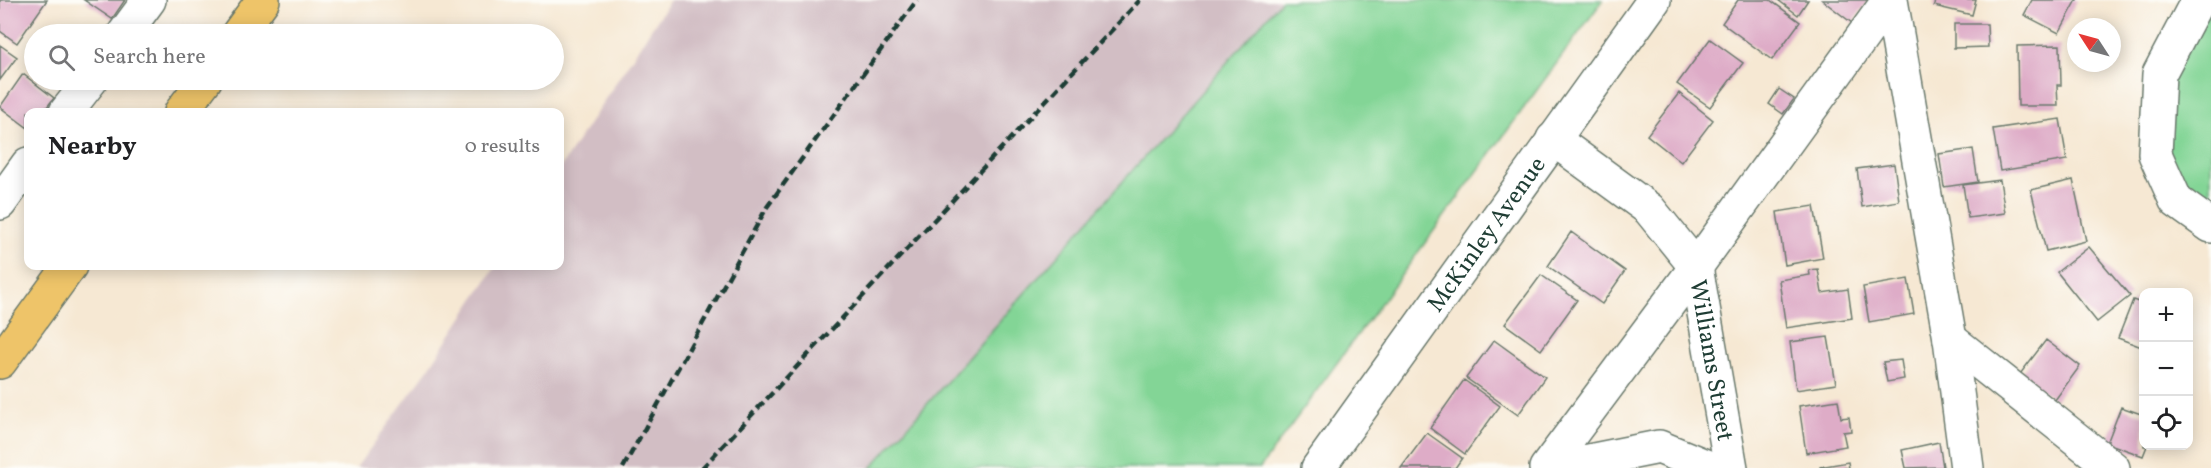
<!DOCTYPE html>
<meta charset="utf-8">
<style>
:root{--surface:#fff;--page:#f2f2f2;--text:#202124;--muted:#757577;--line:#e0e0e0}
body{margin:0;font-family:Vollkorn,serif;background:var(--page);color:var(--text)}
.controls{position:absolute;right:18px;bottom:18px;display:grid;overflow:hidden;border-radius:12px;box-shadow:0 3px 15px #0003}
.controls button{width:54px;height:54px;display:grid;place-items:center;padding:0;border:0;border-bottom:2px solid var(--line);background:var(--surface);color:var(--text);font:30px sans-serif}
.compass{position:absolute;left:2067px;top:18px;width:54px;height:54px;border-radius:50%;background:var(--surface);box-shadow:0 3px 15px #0003;rotate:306deg}
.list{margin:0;padding:0;list-style:none}
h2{display:flex;justify-content:space-between;align-items:center;height:78px;margin:0;padding:0 24px;font-size:26px}
h2 small{font-size:20px;font-weight:400;color:var(--muted)}
.icon{flex:none;width:33px;height:33px;fill:none;stroke:currentColor;stroke-width:2;stroke-linecap:round;stroke-linejoin:round}
.map{position:relative;flex:none;width:2211px;height:468px;overflow:hidden}
.search{position:absolute;background:var(--surface);box-shadow:0 3px 15px #0003;left:24px;top:24px;width:540px;height:66px;display:flex;align-items:center;gap:15px;box-sizing:border-box;padding:0 21px;border-radius:33px;color:var(--muted);font-size:22px}
.panel{position:absolute;background:var(--surface);box-shadow:0 3px 15px #0003;left:24px;top:108px;width:540px;height:162px;border-radius:12px}
.map>svg:first-child{display:block}
.industrial{fill:#d2bec4}
.green{fill:#83d596;stroke:#518965;stroke-width:1.5}
.building{fill:#deacc7}
.lines{fill:none;stroke-linecap:round;stroke-linejoin:round}
.minor-casing{stroke:#6a796c;stroke-width:36}
.major-casing{stroke:#6a796c;stroke-width:36}
.minor{stroke:#fff;stroke-width:33}
.major{stroke:#eec469;stroke-width:33}
.rail{stroke:#1f3d34;stroke-width:4.5;stroke-dasharray:9 4.5;stroke-linecap:butt}
.labels{text-anchor:middle;stroke-width:4.5;stroke-linejoin:round;paint-order:stroke}
.street-label{font-size:24px;fill:#1f3d34;stroke:#fdfcf7}
</style>
<div class="map">
<svg width="2211" height="468" viewBox="0 0 2211 468">
<rect width="100%" height="100%" fill="#fdfcf7"/>
<filter id="ink" filterUnits="userSpaceOnUse"><feTurbulence type="fractalNoise" baseFrequency=".0167" numOctaves="2"/><feDisplacementMap in="SourceGraphic" scale="12" xChannelSelector="R" yChannelSelector="G"/><feConvolveMatrix kernelMatrix="1 2 1 2 8 2 1 2 1" color-interpolation-filters="sRGB"/></filter>
<filter id="wash" filterUnits="userSpaceOnUse"><feTurbulence type="fractalNoise" baseFrequency=".008" numOctaves="4" result="noise"/><feDisplacementMap in="SourceGraphic" scale="24" xChannelSelector="R" yChannelSelector="G"/><feGaussianBlur stdDeviation="1.35" result="paint"/><feColorMatrix in="noise" values="0 0 0 0 0 0 0 0 0 0 0 0 0 0 0 0 0 1.4 0 .05"/><feComposite in="paint" operator="in"/></filter>
<g filter="url(#wash)">
<rect width="100%" height="100%" fill="#f6e8d3"/>
<!-- industrial -->
<path class="industrial" d="M670 0H1282L871 468H356L429 368 496 266H560V168Z"/>
<!-- green -->
<path class="green" d="M1282 0H1603L1260 468H871Z
M2211 0V226L2176 201 2159 74Z"/>
<g id="blocks">
<!-- building -->
<path class="building" d="M0 0H47L17 43 0 31Z
M84 0H125L112 19Z
M1738 0H1770L1800 22 1772 60 1722 23Z
M1778 0H1808L1798 15Z
M1822 0H1869L1852 23Z
M1935 0H1976L1972 15 1934 6Z
M2032 0H2077L2059 33 2024 15Z
M1954 24H1987L1988 47 1954 48Z
M1710 39 1743 63 1710 107 1677 84Z
M0 45 17 57 0 80Z
M2060 45 2061 85H2057L2058 106H2018L2017 46Z
M23 74 54 98 43 112H28V128L0 107Z
M1779 89 1794 99 1783 114 1769 104Z
M1679 93 1713 120 1681 162 1647 135Z
M2060 119 2067 160 2000 171 1993 129Z
M1973 149 1978 182 1944 187 1939 154Z
M1894 164 1899 201 1862 207 1857 169Z
M2000 180 2005 213 1968 218 1963 185Z
M2073 180 2086 241 2046 251 2031 190Z
M1814 206 1823 258 1785 265 1777 212Z
M1571 232 1625 271 1602 304 1548 266Z
M2089 247 2130 296 2097 322 2057 272Z
M1818 269 1822 293 1848 289 1852 318 1786 328 1779 280 1810 275 1809 270Z
M1541 275 1577 300 1541 350 1505 324Z
M1908 279 1914 314 1869 322 1863 287Z
M2133 300 2144 304V348L2118 338Z
M1828 337 1836 384 1796 390 1790 342Z
M1494 340 1545 377 1518 415 1466 378Z
M2046 340 2080 366 2055 400 2020 374Z
M1901 360 1904 379 1887 382 1883 362Z
M1464 380 1500 406 1465 454 1430 428Z
M1838 400 1841 418 1849 417 1851 431 1843 432 1846 446 1806 453 1799 406Z
M2121 407 2144 415V446H2147L2143 456 2107 443Z
M1427 433 1462 458 1455 468H1401Z
M1939 442 1943 467 1906 468 1902 450Z
M1848 462 1849 468H1820V467Z"/>
</g>
</g>
<g filter="url(#ink)">
<use href="#blocks" fill-opacity="0" stroke="#6a796c" stroke-width="1.5"/>
<g class="lines">
<defs>
<g id="minor">
<path d="M1891 0 1950 339 1967 468"/>
<path d="M2198 0 2159 74 2155 154 2176 201 2211 226"/>
<path d="M124 34 149 0"/>
<path d="M66 112 91 80"/>
<path id="s1" d="M1553 139 1649 209 1696 267 1731 468"/>
<path d="M0 203 28 164"/>
<path d="M1950 339 2113 468"/>
<path id="s2" d="M1318 468 1654 0"/>
<path d="M1546 468 1696 267 1889 0"/>
<path d="M1554 468 1659 447 1710 468"/>
</g>
<path id="major" d="M238 34 263 0
M181 112 205 80
M0 362 70 266"/>
</defs>
<!-- minor casing -->
<use href="#minor" class="minor-casing"/>
<!-- major casing -->
<use href="#major" class="major-casing"/>
<!-- minor -->
<use href="#minor" class="minor"/>
<!-- major -->
<use href="#major" class="major"/>
<!-- rail -->
<path class="rail" d="M623 468 767 207 917 0
M702 468 1140 0"/>
</g>
</g>
<g class="labels">
<!-- street labels -->
<g class="street-label">
<text dy="8" stroke="none"><textPath href="#s2" startOffset="288">McKinley Avenue</textPath></text>
<text dy="8" stroke="none"><textPath href="#s1" startOffset="288">Williams Street</textPath></text>
</g>
</g>
</svg>
<div class="controls">
<button>+</button>
<button>−</button>
<button><svg class="icon" aria-label="locate" viewBox="0 0 24 24"><circle cx="12" cy="12" r="6"/><path d="M12 2v4M12 18v4M2 12h4M18 12h4"/></svg></button>
</div>
<svg class="compass" viewBox="-18 -18 36 36"><path d="M0-13l5 13h-10z" fill="#e53935"/><path d="M0 13l5-13h-10z" fill="#757577"/></svg>
<div class="search"><svg class="icon" aria-label="search" viewBox="0 0 24 24"><circle cx="10" cy="10" r="6"/><path d="M15 15l6 6"/></svg>Search here</div>
<section class="panel">
<h2>Nearby<small>0 results</small></h2>
<ul class="list">
</ul>
</section>
</div>
